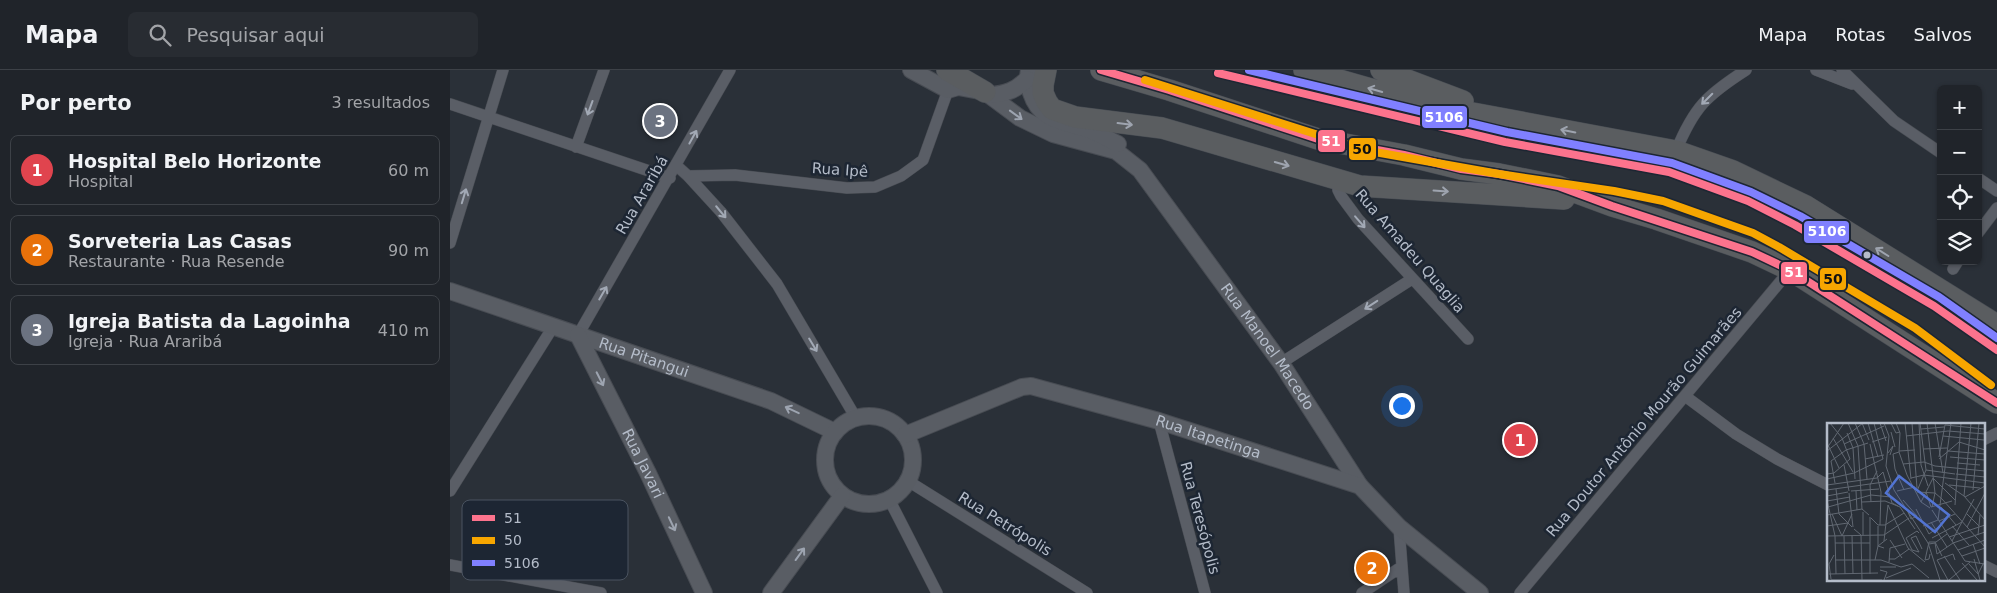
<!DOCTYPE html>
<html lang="pt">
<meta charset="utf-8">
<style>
:root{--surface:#20242a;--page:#282c32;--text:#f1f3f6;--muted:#a2a4a8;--line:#3d4147;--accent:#ea580c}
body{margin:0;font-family:"DejaVu Sans",sans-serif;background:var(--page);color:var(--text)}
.controls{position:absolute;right:15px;top:15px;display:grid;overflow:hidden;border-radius:8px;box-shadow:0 1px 4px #0004}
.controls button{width:45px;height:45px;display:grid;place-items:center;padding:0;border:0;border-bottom:1px solid var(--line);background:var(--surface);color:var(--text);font:25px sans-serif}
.you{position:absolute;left:951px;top:335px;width:18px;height:18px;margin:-12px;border:4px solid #fff;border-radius:50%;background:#1a73e8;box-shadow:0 0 0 8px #1a73e833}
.badge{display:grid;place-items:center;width:32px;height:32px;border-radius:50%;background:var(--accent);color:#fff;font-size:16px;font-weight:700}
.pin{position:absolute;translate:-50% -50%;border:2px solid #fff;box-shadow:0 1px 5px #0006}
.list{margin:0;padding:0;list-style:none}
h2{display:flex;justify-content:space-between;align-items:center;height:65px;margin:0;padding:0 20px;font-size:21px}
h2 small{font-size:16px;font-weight:400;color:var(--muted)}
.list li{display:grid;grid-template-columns:32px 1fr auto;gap:15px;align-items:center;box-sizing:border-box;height:70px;margin:0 10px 10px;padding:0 10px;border:1px solid var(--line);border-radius:8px}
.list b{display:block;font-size:19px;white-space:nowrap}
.list p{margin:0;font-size:16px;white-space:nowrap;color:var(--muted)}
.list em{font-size:16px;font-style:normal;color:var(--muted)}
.icon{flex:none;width:28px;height:28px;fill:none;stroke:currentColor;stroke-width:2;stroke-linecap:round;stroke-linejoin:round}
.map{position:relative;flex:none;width:1547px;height:523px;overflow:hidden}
header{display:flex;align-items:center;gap:30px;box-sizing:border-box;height:70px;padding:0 25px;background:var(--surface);border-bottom:1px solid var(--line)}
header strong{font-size:24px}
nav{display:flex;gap:28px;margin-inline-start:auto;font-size:18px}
.search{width:350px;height:45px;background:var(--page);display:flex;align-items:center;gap:12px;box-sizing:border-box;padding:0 18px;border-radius:8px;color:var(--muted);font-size:19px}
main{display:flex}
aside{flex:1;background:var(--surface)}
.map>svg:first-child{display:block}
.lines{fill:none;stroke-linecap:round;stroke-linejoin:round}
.street-casing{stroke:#484c53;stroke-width:12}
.secondary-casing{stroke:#484c53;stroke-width:18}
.highway-casing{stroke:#474c53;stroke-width:22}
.street{stroke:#5a5e66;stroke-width:11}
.secondary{stroke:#595d64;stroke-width:16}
.highway{stroke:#5a5d60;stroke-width:21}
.bus-1-casing{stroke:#1d2633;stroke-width:11}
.bus-2-casing{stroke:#1d2633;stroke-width:11}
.bus-3-casing{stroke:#1d2633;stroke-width:11}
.bus-1{stroke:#fc738d;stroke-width:8}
.bus-2{stroke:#f7a600;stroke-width:8}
.bus-3{stroke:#8080ff;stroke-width:8}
.oneway{stroke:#9ea4af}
.oneway2{stroke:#a2a9b5}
.oneway3{stroke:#9da4b0}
.bus-dot{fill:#b4bcc9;stroke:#1d2633;stroke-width:2}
.labels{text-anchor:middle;stroke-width:5;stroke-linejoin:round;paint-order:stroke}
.street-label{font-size:15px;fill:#b4bcc9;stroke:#1d2633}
.inset-road{fill:none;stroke:#616872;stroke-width:1}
.view{fill:#5274d3;fill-opacity:0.15;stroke:#5274d3;stroke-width:2.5}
.inset-edge{fill:none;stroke:#b4bcc9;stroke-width:2.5}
.key{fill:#1d2633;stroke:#4a5360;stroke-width:1}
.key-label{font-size:14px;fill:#b4bcc9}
.line-badge{stroke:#1d2633;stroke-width:2}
.badge-label{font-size:14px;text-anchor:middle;font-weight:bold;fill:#fff}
.pale-badge-label{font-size:14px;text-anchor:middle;font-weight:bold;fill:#111}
</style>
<header>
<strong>Mapa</strong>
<div class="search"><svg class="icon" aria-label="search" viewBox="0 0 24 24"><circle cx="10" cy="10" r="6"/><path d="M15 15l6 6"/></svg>Pesquisar aqui</div>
<nav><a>Mapa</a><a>Rotas</a><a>Salvos</a></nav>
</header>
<main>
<aside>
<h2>Por perto<small>3 resultados</small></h2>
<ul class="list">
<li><span class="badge" style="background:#e0444e">1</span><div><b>Hospital Belo Horizonte</b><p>Hospital</p></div><em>60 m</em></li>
<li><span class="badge" style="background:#e8710a">2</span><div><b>Sorveteria Las Casas</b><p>Restaurante · Rua Resende</p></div><em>90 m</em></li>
<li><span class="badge" style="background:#6b7280">3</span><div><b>Igreja Batista da Lagoinha</b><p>Igreja · Rua Araribá</p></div><em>410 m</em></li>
</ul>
</aside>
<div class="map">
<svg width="1547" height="523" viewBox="0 0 1547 523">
<rect width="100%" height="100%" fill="#2a3038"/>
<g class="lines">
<defs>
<path id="street" d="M1366 0 1402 14
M1392 0 1444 51 1491 83
M0 34 220 108
M126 77 154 0
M1226 81C1244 37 1257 25 1296 0
M227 96 238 106 285 105 397 118 425 117 451 106 473 90 498 20
M238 106 271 142 327 214 406 348
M1528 108 1547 121
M888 110V120L891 126 908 149 1018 269
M1528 163 1547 138
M0 173 53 0
M1503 199 1508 191
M128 265 280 0
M831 293 962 209
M1235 326 1286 364 1327 389 1378 415
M709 351 755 523
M1533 370 1547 363
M458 411 637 523
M0 421 103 257
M439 429 487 523
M949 457 954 523
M0 495 151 523
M1533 495 1547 502
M912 523 951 497
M1070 523 1340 200"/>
<g id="secondary">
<path id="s1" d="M461 0 498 20 508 17 535 22 570 48 603 64 666 81 690 100 831 293 910 416"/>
<path d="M579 0C577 9 579 14 581 23 590 51 612 51 636 59 647 62 658 69 668 74"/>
<path d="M540 25C556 24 566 20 577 9"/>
<path id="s2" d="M0 221 321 331 385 362"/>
<path id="s3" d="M128 265 198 403 254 523"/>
<circle cx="419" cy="390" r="44"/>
<path id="s4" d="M455 365 572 317 581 316 709 351 910 416 949 457 1030 523"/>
<path d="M321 523 392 426"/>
</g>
<path id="highway" d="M497 0 535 22
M596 0 593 15V23L597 32 602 39 625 47 712 58 910 116 1114 129
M651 0 719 20 868 69 954 85 1011 99 1049 104 1108 116 1162 136 1206 149 1302 182 1340 200 1547 333
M854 0 974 34 1226 81 1283 101 1356 136 1547 255
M931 0 1013 31"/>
</defs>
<!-- street casing -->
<use href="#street" class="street-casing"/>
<!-- secondary casing -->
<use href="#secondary" class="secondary-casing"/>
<!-- highway casing -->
<use href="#highway" class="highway-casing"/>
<!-- street -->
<use href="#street" class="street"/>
<!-- secondary -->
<use href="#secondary" class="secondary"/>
<!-- highway -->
<use href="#highway" class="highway"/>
<defs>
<path id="bus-1" d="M651 0 719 20 868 69 954 85 1011 99 1049 104 1108 116 1162 136 1302 182 1340 200 1547 333
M768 3 1055 72 1219 102 1298 131 1345 155 1484 236 1547 280"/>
<path id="bus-2" d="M695 10 919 81 1049 104 1164 121 1213 131 1303 163 1329 177 1465 258 1541 315"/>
<path id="bus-3" d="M799 0 1057 62 1222 93 1301 122 1350 146 1489 227 1547 268"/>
</defs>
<!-- bus-1 casing -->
<use href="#bus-1" class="bus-1-casing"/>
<!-- bus-2 casing -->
<use href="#bus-2" class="bus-2-casing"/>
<!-- bus-3 casing -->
<use href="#bus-3" class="bus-3-casing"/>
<!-- bus-1 -->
<use href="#bus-1" class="bus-1"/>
<!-- bus-2 -->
<use href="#bus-2" class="bus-2"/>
<!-- bus-3 -->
<use href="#bus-3" class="bus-3"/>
</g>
<!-- one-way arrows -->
<defs><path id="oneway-shaft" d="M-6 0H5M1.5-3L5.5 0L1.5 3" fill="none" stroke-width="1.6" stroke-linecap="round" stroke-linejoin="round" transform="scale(1.25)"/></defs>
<g class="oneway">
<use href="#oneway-shaft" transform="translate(925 20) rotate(-164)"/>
<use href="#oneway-shaft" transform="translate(675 54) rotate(7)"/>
<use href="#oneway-shaft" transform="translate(1118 61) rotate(-169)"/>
<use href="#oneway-shaft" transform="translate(832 94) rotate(16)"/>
<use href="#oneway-shaft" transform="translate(991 121) rotate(4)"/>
<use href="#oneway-shaft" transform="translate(1432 182) rotate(-148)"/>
</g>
<g class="oneway2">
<use href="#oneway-shaft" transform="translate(1257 29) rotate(135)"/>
<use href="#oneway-shaft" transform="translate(140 38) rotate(110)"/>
<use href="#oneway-shaft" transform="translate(243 67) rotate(-61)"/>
<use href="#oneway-shaft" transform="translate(14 126) rotate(-73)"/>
<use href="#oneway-shaft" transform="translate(271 142) rotate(50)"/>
<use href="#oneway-shaft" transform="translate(910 152) rotate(49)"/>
<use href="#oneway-shaft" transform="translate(153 223) rotate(-60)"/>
<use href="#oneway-shaft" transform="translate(921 235) rotate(147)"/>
<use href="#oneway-shaft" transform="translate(363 275) rotate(59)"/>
</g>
<g class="oneway3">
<use href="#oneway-shaft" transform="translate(566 45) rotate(36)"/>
<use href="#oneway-shaft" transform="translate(150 309) rotate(63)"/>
<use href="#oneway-shaft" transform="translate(342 340) rotate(-155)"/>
<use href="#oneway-shaft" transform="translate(222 454) rotate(65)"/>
<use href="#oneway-shaft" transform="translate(350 484) rotate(-54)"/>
</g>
<!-- markers -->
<circle class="bus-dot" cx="1417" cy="185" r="4.5"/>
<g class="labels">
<!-- street labels -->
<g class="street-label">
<text transform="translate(390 100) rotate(4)" y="5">Rua Ipê</text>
<text transform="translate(192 125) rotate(-60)" y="5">Rua Araribá</text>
<text transform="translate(960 181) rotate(49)" y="5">Rua Amadeu Quaglia</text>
<text dy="5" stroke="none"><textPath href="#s1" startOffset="474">Rua Manoel Macedo</textPath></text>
<text dy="5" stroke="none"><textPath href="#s2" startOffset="205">Rua Pitangui</textPath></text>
<text transform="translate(1194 352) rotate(-50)" y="5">Rua Doutor Antônio Mourão Guimarães</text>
<text dy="5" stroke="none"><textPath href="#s4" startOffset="320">Rua Itapetinga</textPath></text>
<text dy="5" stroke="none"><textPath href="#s3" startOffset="144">Rua Javari</textPath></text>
<text transform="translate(750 448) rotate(75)" y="5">Rua Teresópolis</text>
<text transform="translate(555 454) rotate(32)" y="5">Rua Petrópolis</text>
</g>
</g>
<!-- overview -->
<g transform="translate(1377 353)">
<rect width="158" height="158" fill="#2a3038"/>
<path class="inset-road" d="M21 0 31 23 35 86 42 92M28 0 37 21 40 56M35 0 42 17M41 0 51 34M53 0 59 18M57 0 62 13 59 43 67 67 101 120 113 157M64 0 69 10 73 9M69 0 73 10 72 29 80 52 94 79 103 85M78 0 84 56M85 0 90 65M92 0 94 42 101 63M100 0 108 70 105 84M108 0 116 50M118 2 158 6M94 6 117 4M64 9 68 24M20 10 26 25 28 56M79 13 121 8 158 11M116 13 157 17M6 15 26 49M45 19 60 14M0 20 12 45M17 21 57 3M43 21 54 69 53 102M0 25 17 0M96 26 120 25M0 28 36 0M72 28 88 27M121 28 158 31M72 29 66 31 68 46 77 67M61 30 66 23 63 32M112 34 118 2M123 34 158 37M38 36 57 32M112 36 132 19 158 27M4 38 8 60M4 38 19 27 41 20M130 40 153 42M76 41 97 39 108 43 158 48M17 42 22 68M99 47 128 51M0 51 7 50 23 36 15 15 3 0M129 51 158 54M84 55 97 52 158 60M0 56 27 50 56 36 47 0M118 60 137 73 158 97M0 62 50 55 56 49 65 80 71 83M122 62 153 65M9 66 12 91M0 67 64 58M146 67 152 0M24 68 52 66M29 68 30 87M70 68 88 64M90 68 99 47 93 0M90 69 108 70 115 76 158 124M99 69 104 84M22 70 26 104M0 73 21 69M137 73 144 0M138 74 158 63M0 77 8 113 9 151M76 77 90 93 84 96 81 89M0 78 23 74M35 79 58 78 73 84 88 106M44 79 43 62 50 48M94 79 106 55 128 77M61 82 81 125 98 139M128 82 134 0M1 84 44 72 64 74M104 84 125 78M114 84 129 102M89 86 102 111M105 87 138 138 158 141M36 89V112M5 91 15 113M12 91 25 104M140 91 152 103M0 92 35 86M43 94V151M44 95 51 102H58L77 90M111 97 124 0M112 98 128 91M104 99 120 124M0 103 21 100M51 103V123L57 125M96 103 111 97M125 103 142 122M140 104 158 70M27 106 34 112 35 157M92 110 90 108 79 115 85 127 92 129M102 111 114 102M25 112 26 151M151 112 153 92M0 113 57 112 82 95M15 113 25 91M17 113 18 151M122 114 158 102M105 115 135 99M63 117 75 135M57 118 61 82M125 118 147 76M108 119 115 133M8 120H43M102 121 108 120 110 131M146 121 153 141M131 127 158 117M92 129 84 115 89 113 95 126M103 131 102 136 98 137 102 119H109L120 111M110 131 126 120 158 109M117 133 133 157M135 133 158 125M62 136H68L82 126M147 136 153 157M8 137H54L74 144 85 141 102 155M48 137 51 123 60 116M62 139 63 125 78 121M135 140 150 157M142 141 151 151 156 141M53 144H69M53 147 60 149 57 157M2 151 51 150M59 155 84 145M4 156 2 141 7 132M4 157H55M121 157 110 137 126 131 128 137M122 157 143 139"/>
<path class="view" d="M72 53 122 92 108 109 59 70Z"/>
<rect width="158" height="158" class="inset-edge"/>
</g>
<!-- legend -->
<rect x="12" y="430" width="166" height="80" rx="8" class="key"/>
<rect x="22" y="445" width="23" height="6" fill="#fc738d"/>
<rect x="22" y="467" width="23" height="7" fill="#f7a600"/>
<rect x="22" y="490" width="23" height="6" fill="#8080ff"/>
<g class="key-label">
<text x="54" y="453">51</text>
<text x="54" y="475">50</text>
<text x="54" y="498">5106</text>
</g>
<g class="line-badge">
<rect x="971" y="35" width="47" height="24" rx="5" fill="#8080ff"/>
<rect x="867" y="59" width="29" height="24" rx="5" fill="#fc738d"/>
<rect x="898" y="67" width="29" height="24" rx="5" fill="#f7a600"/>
<rect x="1353" y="150" width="47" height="24" rx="5" fill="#8080ff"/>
<rect x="1330" y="191" width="28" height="24" rx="5" fill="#fc738d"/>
<rect x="1369" y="197" width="28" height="24" rx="5" fill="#f7a600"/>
</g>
<g class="badge-label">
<text x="994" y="52">5106</text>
<text x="881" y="76">51</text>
<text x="1377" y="166">5106</text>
<text x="1344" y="207">51</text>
</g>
<g class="pale-badge-label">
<text x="912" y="84">50</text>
<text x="1383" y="214">50</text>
</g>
</svg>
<div class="controls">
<button>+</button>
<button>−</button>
<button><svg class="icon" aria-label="locate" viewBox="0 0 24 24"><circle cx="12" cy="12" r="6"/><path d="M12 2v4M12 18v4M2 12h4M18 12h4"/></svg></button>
<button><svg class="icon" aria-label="layers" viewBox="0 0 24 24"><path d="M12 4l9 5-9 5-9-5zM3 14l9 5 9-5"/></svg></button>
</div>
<div class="you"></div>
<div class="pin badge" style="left:1070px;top:370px;background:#e0444e">1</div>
<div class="pin badge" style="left:922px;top:498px;background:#e8710a">2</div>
<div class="pin badge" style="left:210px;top:51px;background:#6b7280">3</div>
</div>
</main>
